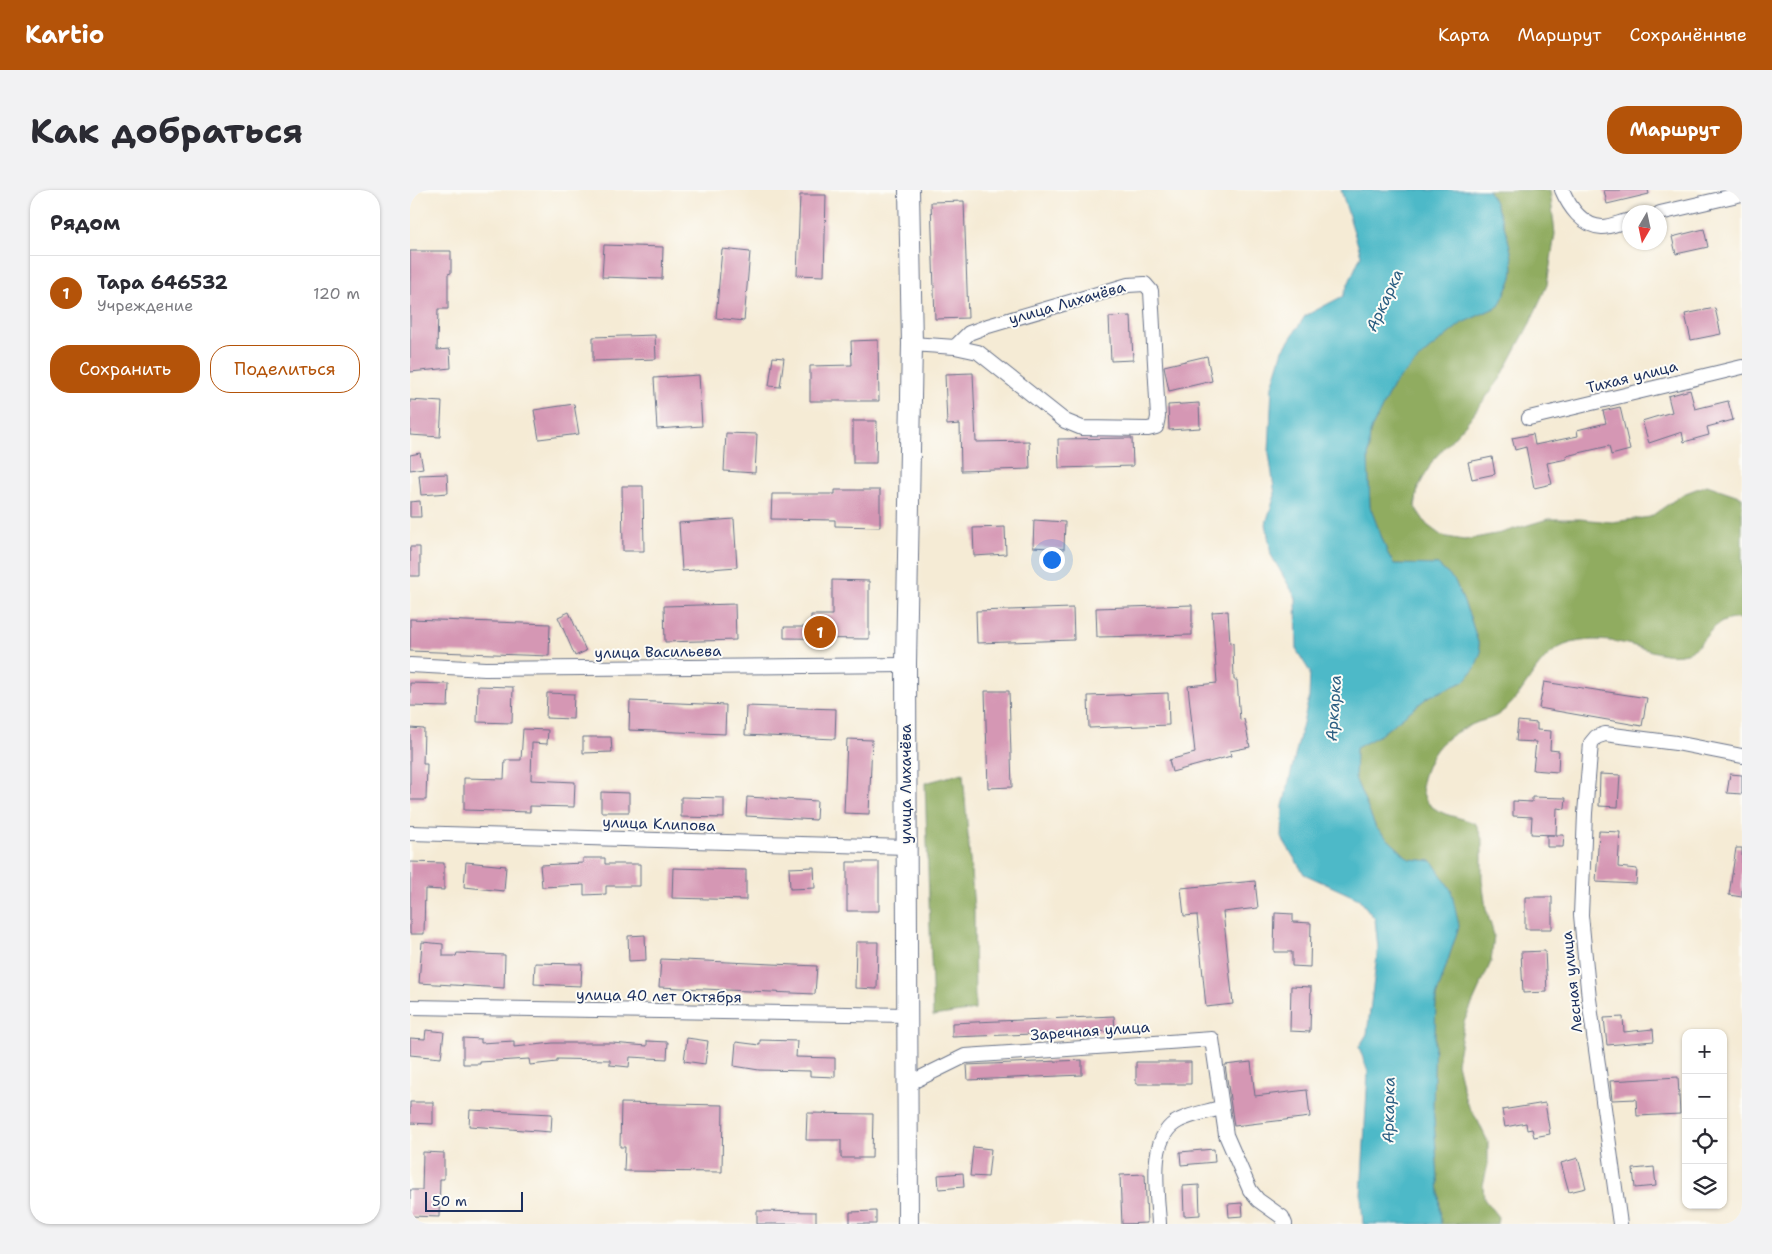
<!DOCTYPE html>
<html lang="ru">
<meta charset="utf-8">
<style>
:root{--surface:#fff;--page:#f2f2f3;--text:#2b2b33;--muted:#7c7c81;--line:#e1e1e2;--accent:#b45309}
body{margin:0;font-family:"Shantell Sans",sans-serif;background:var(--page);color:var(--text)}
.controls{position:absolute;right:15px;bottom:15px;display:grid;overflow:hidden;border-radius:10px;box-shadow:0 1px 4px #0004}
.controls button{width:45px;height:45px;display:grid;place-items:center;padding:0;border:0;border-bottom:1px solid var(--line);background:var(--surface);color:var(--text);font:25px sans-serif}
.compass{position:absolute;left:1212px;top:15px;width:45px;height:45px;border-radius:50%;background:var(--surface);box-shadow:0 1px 4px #0004;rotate:189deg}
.scale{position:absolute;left:15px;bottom:12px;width:98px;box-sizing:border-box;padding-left:5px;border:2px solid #1b2f5e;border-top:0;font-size:14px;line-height:18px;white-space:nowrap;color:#1b2f5e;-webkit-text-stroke:4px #fdfcf7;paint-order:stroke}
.you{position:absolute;left:641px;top:369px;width:18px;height:18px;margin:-12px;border:4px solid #fff;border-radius:50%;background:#1a73e8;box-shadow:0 0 0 8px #1a73e833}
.badge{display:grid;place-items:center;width:32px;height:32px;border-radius:50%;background:var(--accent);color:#fff;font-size:16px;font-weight:700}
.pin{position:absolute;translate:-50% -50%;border:2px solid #fff;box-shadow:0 1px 5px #0006}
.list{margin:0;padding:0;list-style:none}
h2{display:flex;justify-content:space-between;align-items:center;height:65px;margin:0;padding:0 20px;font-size:21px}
h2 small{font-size:16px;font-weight:400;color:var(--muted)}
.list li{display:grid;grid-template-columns:32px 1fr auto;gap:15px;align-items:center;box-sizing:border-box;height:75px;padding:0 20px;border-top:1px solid var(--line)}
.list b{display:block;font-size:19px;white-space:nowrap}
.list p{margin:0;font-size:16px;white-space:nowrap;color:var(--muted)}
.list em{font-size:16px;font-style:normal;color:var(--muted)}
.actions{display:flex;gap:10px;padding:15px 20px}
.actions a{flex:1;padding:11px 0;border:1px solid var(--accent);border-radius:20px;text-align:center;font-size:18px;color:var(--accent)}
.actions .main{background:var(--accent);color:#fff}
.icon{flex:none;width:28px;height:28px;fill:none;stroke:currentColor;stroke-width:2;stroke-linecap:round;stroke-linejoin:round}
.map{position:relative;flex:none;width:1332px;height:1034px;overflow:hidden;border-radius:20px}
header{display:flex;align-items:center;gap:30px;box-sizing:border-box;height:70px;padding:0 25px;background:var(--accent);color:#fff}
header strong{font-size:24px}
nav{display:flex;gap:28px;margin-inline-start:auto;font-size:18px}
.intro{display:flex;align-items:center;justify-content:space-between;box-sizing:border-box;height:120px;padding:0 30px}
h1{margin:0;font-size:35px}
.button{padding:12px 22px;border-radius:20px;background:var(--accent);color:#fff;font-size:18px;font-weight:700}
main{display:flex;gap:30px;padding:0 30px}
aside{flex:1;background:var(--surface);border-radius:20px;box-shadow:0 1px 4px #0004}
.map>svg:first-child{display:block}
.forest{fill:#90ac60;stroke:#566e5f}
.water{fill:#4db9c8;stroke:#347493}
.building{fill:#d597b4}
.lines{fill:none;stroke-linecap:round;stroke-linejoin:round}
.street-casing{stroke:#677188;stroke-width:16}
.secondary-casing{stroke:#677188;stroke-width:22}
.street{stroke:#fff;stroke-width:14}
.secondary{stroke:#fff;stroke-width:20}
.labels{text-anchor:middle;stroke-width:4;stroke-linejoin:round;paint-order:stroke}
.street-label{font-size:15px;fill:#1b2f5e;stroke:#fdfcf7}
.water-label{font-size:16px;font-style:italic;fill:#2c5f83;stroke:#fdfcf7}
</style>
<header>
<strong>Kartio</strong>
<nav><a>Карта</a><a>Маршрут</a><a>Сохранённые</a></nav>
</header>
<div class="intro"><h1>Как добраться</h1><a class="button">Маршрут</a></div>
<main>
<aside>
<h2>Рядом<small></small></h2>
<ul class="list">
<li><span class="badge">1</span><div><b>Тара 646532</b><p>Учреждение</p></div><em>120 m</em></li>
</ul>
<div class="actions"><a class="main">Сохранить</a><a>Поделиться</a></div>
</aside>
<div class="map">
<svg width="1332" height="1034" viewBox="0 0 1332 1034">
<rect width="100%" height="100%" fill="#fdfcf7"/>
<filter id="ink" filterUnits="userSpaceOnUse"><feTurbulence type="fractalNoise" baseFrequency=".02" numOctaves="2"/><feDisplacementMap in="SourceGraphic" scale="10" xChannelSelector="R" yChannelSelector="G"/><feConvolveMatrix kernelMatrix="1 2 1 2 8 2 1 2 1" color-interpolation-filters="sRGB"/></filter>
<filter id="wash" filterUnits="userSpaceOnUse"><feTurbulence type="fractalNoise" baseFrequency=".0096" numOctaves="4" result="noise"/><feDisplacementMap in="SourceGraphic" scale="20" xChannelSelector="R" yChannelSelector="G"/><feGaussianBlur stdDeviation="1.12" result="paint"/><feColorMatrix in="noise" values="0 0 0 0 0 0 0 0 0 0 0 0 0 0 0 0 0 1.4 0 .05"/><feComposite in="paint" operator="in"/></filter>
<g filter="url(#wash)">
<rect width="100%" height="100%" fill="#f5ebd5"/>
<!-- forest -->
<path class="forest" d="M1078 0H1140L1145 44 1137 95 1120 133 1090 189 1055 235 1023 270 1008 298 1005 317 1017 335 1032 346 1054 350 1091 343 1138 329H1170L1202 332 1240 327 1273 304 1297 295 1332 307V429C1298 426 1296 458 1276 463 1257 468 1240 460 1221 455 1202 450 1180 448 1161 453 1125 462 1118 505 1089 524 1084 528 1075 530 1068 532 1037 545 1023 555 1013 588 1010 599 1014 612 1024 618 1036 627 1053 627 1066 634L1072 649V690L1076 719 1084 745 1081 772 1054 832 1047 873 1056 912 1068 931 1078 952V974L1073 995 1074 1009 1088 1027 1087 1034H1031L1023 915 1026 807 1049 736 1022 671 999 669 966 638 945 588 946 558 970 545 1018 507 1055 491 1071 462 1060 427 1045 391 1028 375 984 374 978 364 960 317 958 269 960 242 983 195 1015 163 1052 133 1089 116C1093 107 1099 97 1102 87 1107 67 1089 17 1078 0Z
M553 583 564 718 565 820 523 826 515 593Z"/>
<!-- water -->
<path class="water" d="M931 0H1078C1089 17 1107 67 1102 87 1099 97 1093 107 1089 116L1052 133 1015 163 983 195 960 242 958 269 960 317 978 364 984 374 1028 375 1045 391 1060 427 1071 462 1065 478 1055 491 1018 507 970 545 946 558 945 588 966 638 999 669 1022 671 1041 700 1049 736 1026 807 1023 915 1031 1034H953L951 1006 958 882 949 857 957 844 968 758 965 729 949 709 894 684 872 648 873 616 899 508 900 482 887 461 886 408 861 365 856 333 865 305 859 263 862 196 873 160 895 126 933 106 951 65Z"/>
<g id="blocks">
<!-- building -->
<path class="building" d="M1194 0H1238L1239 4 1197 14Z
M390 5H416L414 86 387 85Z
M554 11 558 128 525 129 521 12Z
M1294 39 1298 57 1266 64 1262 47Z
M194 55 253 57 252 89 192 87Z
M312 59 340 62 334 131 306 128Z
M0 61H41V83L38 84V119H28L27 160 40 159 41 178 0 182Z
M1305 118 1311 144 1281 150 1275 124Z
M721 126 723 170 701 171 699 127Z
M245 145 246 169 183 171V147Z
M468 150 469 211H400V176L442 175 441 151Z
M797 166 802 191 759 201 754 176Z
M363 167 374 168 370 197 359 196Z
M563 183 566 252 619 251 620 279 551 281 550 234 537 235 535 184Z
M289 185 292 236 247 239 244 188Z
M1280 200 1285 219 1318 211 1323 230 1297 237 1299 245 1274 252 1272 242 1239 253 1232 231 1262 222 1258 206Z
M0 210 32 212 30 247 0 245Z
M789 213 790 238 759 240 758 215Z
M164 214 169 244 129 249 124 220Z
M1210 217 1220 260 1201 265 1199 256 1156 266 1157 269 1137 273 1142 294 1124 298 1116 257 1105 260 1102 248 1123 244 1125 255 1168 246 1167 240 1196 233 1193 221Z
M443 231H467L466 273H443Z
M316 243 347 244 345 283 314 281Z
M722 248 723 276 649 278 648 249Z
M10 263 13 278 0 280V265Z
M1082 267 1085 284 1062 289 1058 272Z
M37 284 38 303 11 305 9 285Z
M212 296H233L234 361H213Z
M425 300H470V337L425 336V330L361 329 362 304H425Z
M10 311 11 327H0V312Z
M324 329 327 377 272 381 269 333Z
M624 330 655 332 654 359 623 357Z
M595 337 596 364 564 366 563 338Z
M0 357H10V386H0Z
M422 390 459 391V449L374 448V437H401V425H422Z
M325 414 326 450 255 452 254 416Z
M782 415V445L687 447 686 418Z
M663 418 664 450 567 453 566 421Z
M818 421 820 454 823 453 824 490H827L830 530 834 529 840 557 820 561 821 566 762 582 759 570 785 563 778 496 807 493 802 422Z
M159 422 176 461 165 466 148 427Z
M0 429 140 434 139 466 0 461Z
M1134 492 1237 508 1232 536 1129 518Z
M0 493 39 494 38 517 0 516Z
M68 496 103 497 102 533 67 532Z
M575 501H599L602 597 578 598Z
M137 503 164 504 163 529 136 528Z
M758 503 759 535 679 538 678 506Z
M220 511 316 515 315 544 219 540Z
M336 516 426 519 425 549 335 545Z
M1108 531 1127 533V540L1141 541 1140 560 1149 561 1148 582 1123 580 1126 552 1106 551Z
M0 538 14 539 13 574H17L16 610H0Z
M113 539 138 540 137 554 122 553 121 590 165 592 164 617 120 616V622L54 620V588L94 589 95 570H111Z
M173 547H201L202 562 173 563Z
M437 549 462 550 459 624 434 623Z
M1190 584 1210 585 1208 617 1189 616Z
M1320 584 1332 585V604L1317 603Z
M191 602 219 603V622H191Z
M271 607 314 608V628L271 627Z
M337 607 407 611 406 630 336 626Z
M1122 607 1156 608 1155 619 1147 618 1146 645H1154L1153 657H1137V645H1144L1121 644 1122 627 1103 626V611L1122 612Z
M1189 641 1210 642 1208 677 1227 679 1226 694 1186 692Z
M1326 658H1332V707L1319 705Z
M173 668H195V674H230V696H196V704L174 705V695L132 697 130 675 173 673Z
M0 672 34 673V700L15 699 14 744H0Z
M56 672 96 676 94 701 54 697Z
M437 672H469V721H437Z
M404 677 405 698 380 699 379 678Z
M263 678 336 680V710L262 708Z
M845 691 848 718 813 722 823 814 796 817 787 725 774 726 771 698Z
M1115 707H1142V739H1115Z
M865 723 883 724V732L901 733 900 777 882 776V762H864Z
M235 745 236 770 219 771 218 746Z
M12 752 33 754V766H46L47 763 95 765 94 798 9 793Z
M446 752H468L467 799 445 798Z
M1135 761 1137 802 1113 803 1111 762Z
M251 769 407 776 405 804 249 797Z
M125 773 172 774 171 796 124 794Z
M881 796 901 797 900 842 880 841Z
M704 826 705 841 542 847V833Z
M1213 827 1214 842 1243 839 1244 851 1197 855 1194 828Z
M16 840 34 842 31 868 0 865V848L15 849Z
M53 848 71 849V853L104 851V857L143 853H202L237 856V851L258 852 257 869 220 867 219 877 200 875V870L147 869V872L120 875 119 869 70 872V874H53Z
M277 848 298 851 295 874 274 871Z
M350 850 387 851 386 867 425 868V887L400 886V881L349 880 324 876 326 852 350 855Z
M672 870V885L558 890 557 875Z
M726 872H781V894H726Z
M841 872 845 906 897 900 900 927 824 936 815 875Z
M1268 887 1270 924 1227 926 1226 909 1202 910 1200 891Z
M0 912H23V934L0 933Z
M211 913 313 915 312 982 214 981 215 957H210Z
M1135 913 1140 944 1124 947 1122 939 1117 940 1116 933 1095 937 1092 920Z
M60 920 142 924 141 942 59 936Z
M397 923 463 924 462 968H431V950H396Z
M563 957 581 959 578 987 560 986Z
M804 959 805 972 771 975 770 962Z
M13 962 34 963V989H30L29 1027 0 1026V1000H12Z
M1168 968 1176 998 1159 1002 1151 973Z
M1244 977 1246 996 1225 998 1223 979Z
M553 983 554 997 529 999 528 985Z
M735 984 737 1033 712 1034 710 985Z
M789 995 790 1025 774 1026 773 996Z
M832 1013 833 1026 819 1027 818 1014Z
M347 1021 406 1022V1034H347Z
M466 1021V1034H440V1022Z"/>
</g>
</g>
<g filter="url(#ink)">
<use href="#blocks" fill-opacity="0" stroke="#677188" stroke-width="1"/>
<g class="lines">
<defs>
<path id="street" d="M1152 0C1159 16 1172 36 1192 37 1200 37 1211 32 1220 30
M1250 23 1332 4
M502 154 545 157 568 162 655 231 672 238 738 239 746 237 748 227 741 101 735 94 718 95 578 136 559 143 545 157
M1119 228 1332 177
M0 475 75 479 496 475
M0 643 497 657
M0 817 498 825
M498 894 555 866 802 849 816 945 840 1000 848 1010 872 1027 875 1034
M749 1034C748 1005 736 945 770 930 782 924 797 922 810 918
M1210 1034 1179 809 1171 725 1175 623 1181 553 1186 547 1195 544 1266 553 1332 566"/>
<path id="secondary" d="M498 1034 496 473 502 154 499 0"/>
</defs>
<!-- street casing -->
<use href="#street" class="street-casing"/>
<!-- secondary casing -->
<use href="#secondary" class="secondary-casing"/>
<!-- street -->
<use href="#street" class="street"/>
<!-- secondary -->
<use href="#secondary" class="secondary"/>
</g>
</g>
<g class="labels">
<!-- street labels -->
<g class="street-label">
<text transform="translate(657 113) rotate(-16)" y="5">улица Лихачёва</text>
<text transform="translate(1222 187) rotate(-14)" y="5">Тихая улица</text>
<text transform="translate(248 462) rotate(-1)" y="5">улица Васильева</text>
<text transform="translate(496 594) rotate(-90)" y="5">улица Лихачёва</text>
<text transform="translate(249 634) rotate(2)" y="5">улица Клипова</text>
<text transform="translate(1162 792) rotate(-96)" y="5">Лесная улица</text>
<text transform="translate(249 806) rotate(1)" y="5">улица 40 лет Октября</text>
<text transform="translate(680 841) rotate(-4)" y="5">Заречная улица</text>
</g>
<!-- water labels -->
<g class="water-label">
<text transform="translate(974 110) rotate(-65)" y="6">Аркарка</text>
<text transform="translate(923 518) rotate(-86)" y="6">Аркарка</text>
<text transform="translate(978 920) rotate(-89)" y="6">Аркарка</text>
</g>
</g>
</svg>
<div class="controls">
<button>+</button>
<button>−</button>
<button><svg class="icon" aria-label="locate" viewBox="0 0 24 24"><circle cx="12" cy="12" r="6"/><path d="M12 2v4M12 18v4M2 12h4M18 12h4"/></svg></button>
<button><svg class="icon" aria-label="layers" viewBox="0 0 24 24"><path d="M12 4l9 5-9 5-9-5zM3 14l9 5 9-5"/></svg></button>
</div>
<svg class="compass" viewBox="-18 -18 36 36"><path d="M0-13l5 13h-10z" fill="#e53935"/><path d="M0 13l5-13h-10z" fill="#7c7c81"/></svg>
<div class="scale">50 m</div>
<div class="you"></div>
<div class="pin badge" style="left:410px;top:442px">1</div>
</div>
</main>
